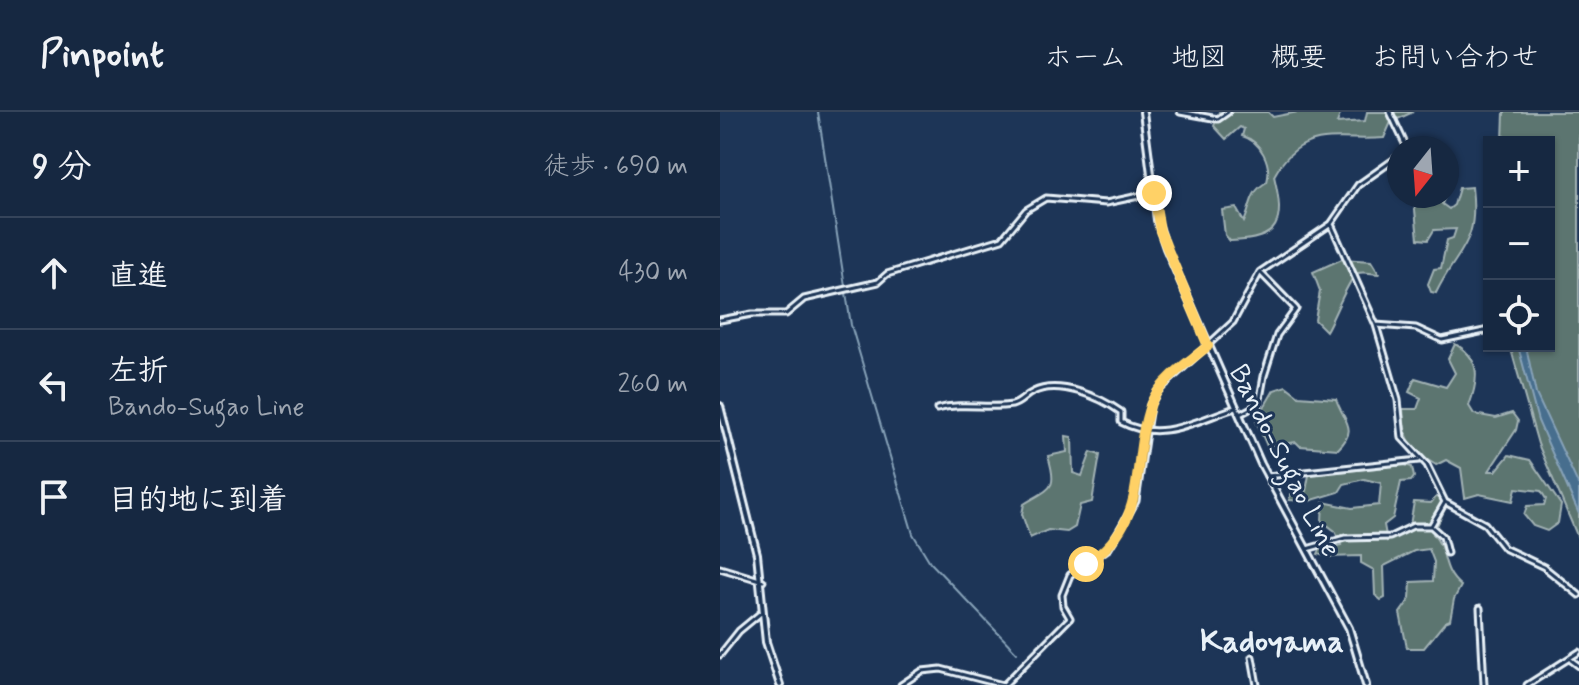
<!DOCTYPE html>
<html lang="ja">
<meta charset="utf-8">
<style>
:root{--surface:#162841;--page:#23344c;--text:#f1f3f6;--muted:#9ea6b1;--line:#35445a}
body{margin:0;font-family:Mynerve,"Klee One",sans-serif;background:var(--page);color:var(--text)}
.controls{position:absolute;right:24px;top:24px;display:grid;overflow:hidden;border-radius:0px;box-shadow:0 2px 6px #0004}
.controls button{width:72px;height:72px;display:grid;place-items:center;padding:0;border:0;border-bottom:2px solid var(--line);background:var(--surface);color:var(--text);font:40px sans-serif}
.compass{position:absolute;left:667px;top:24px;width:72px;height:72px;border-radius:50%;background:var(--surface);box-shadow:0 2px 6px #0004;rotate:197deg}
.stop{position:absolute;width:24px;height:24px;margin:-18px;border:6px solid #ffd166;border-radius:50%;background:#fff}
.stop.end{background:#ffd166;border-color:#fff;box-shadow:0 2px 8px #0008}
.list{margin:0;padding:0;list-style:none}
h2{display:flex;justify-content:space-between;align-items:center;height:104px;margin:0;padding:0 32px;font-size:34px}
h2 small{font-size:26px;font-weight:400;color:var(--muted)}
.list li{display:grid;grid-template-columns:52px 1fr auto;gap:24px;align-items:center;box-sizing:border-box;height:112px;padding:0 32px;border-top:2px solid var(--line)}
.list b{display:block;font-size:30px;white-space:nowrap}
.list p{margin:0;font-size:26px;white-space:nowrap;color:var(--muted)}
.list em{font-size:26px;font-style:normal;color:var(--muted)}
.icon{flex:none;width:44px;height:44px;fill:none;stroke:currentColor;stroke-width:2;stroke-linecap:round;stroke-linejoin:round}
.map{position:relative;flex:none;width:859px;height:573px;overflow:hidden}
header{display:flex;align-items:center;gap:48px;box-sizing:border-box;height:112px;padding:0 40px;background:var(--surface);border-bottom:2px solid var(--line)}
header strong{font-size:38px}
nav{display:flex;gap:44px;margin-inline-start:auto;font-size:28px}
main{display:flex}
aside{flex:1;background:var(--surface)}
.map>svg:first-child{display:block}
.green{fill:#5b7470;stroke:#a2b2b4;stroke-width:2}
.water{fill:#466e8e;stroke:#87a2b8;stroke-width:2}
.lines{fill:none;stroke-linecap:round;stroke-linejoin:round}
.stream{stroke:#87a2b8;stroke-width:2}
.minor-casing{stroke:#e8f1f8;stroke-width:9}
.tertiary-casing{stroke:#e8f1f8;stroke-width:10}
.secondary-casing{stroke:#e8f1f8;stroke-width:10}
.minor{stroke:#1d3557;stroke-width:3}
.tertiary{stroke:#1d3557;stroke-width:4}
.secondary{stroke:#1d3557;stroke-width:4}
.route{stroke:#ffd166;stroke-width:10}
.labels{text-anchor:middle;stroke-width:6;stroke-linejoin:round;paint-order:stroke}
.street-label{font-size:28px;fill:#e8f1f8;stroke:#1d3557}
.quarter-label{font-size:32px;font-weight:bold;fill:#e8f1f8;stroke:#1d3557}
</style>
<header>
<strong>Pinpoint</strong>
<nav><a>ホーム</a><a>地図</a><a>概要</a><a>お問い合わせ</a></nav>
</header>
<main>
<aside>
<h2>9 分<small>徒歩 · 690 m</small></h2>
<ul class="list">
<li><svg class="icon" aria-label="ahead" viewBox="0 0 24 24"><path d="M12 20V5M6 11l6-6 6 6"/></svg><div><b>直進</b></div><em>430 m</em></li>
<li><svg class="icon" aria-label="left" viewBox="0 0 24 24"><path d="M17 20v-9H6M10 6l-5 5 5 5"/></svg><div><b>左折</b><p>Bando-Sugao Line</p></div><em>260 m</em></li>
<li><svg class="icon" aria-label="arrive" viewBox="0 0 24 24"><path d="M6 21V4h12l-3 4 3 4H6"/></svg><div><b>目的地に到着</b></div></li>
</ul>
</aside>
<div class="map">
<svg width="859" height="573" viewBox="0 0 859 573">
<rect width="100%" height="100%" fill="#1d3557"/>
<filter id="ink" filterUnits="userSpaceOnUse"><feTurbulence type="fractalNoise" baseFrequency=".0125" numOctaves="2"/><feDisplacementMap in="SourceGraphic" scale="16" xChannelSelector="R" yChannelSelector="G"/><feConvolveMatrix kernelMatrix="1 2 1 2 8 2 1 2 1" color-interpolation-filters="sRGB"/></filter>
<g filter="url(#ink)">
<!-- green -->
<path class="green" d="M499 0H548L553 5 578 0H621L617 11 645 9 647 0H693L671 10 664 26C617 30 582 13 554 64 565 110 561 128 510 129L505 123 502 98 516 96 524 110C532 93 529 80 547 70 552 52 541 29 522 24L524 17 520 15 506 27 494 14Z
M784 0H859V428L818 332 790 234H829V30H783Z
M752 75C759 135 738 135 716 181L711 180 708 172 714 157 721 156 727 128 733 126 736 117 714 118 708 128 698 127 694 88 696 84H725L722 92 729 97 734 93 739 76Z
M622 147 651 149 659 162C653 162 644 159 638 161 630 163 613 208 606 219L595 208 600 179 593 160Z
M735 232C761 246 759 267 749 294L754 302 776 306 792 301 798 309 796 318 769 359H776L789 343 810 348 841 393 838 411 827 419 813 414 804 403 807 394 824 393 826 387 821 379 796 376 793 389 759 382 745 386 741 356 726 348 716 353C689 338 684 325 683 297H697L701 286 689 280 695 266 726 275 735 261 728 247Z
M566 274 579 284 616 287C624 310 639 316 618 337L580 334 576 330 547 334 536 309 554 278Z
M346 324 352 325 353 361 362 364 371 340 380 343 372 390 360 393 355 415 347 420 328 418 310 426 302 402 304 392C332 375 338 377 328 344L347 340Z
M684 353 692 355 694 365 691 369 681 370 673 406 664 413 667 429 689 419 694 390 711 391 716 385 720 386 725 397 713 422C729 440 720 457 741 474L734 487 730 508 725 510 704 536H687L680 501 690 487 691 470 713 469 714 450 709 437 694 439 664 454 665 486 661 488 655 483 654 458 641 451V444L608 445 598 442 600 438 621 433 615 419 602 409 603 390 632 396 659 393 661 371 644 367 624 372 619 380 589 389 569 388 571 382 586 379 589 363Z"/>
<!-- water -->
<path class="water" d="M798 234H806L816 282 859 374V402L818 309Z"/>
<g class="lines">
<!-- stream -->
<path class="stream" d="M98 0 131 213 193 422 210 450 297 541"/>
<defs>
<path id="minor" d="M460 0 498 7 508 0
M670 0 687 36
M611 112 656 213 678 288 682 326 707 353 725 390 765 412 784 436 824 455 859 483
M0 208 32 202H66L84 187 158 170 167 162 282 127 306 98 326 86 386 91 433 81
M656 213 696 216 722 228 769 218
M217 297C243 290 266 297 292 293 301 291 304 284 313 280 339 267 380 285 401 300V310C441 331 475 309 515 296
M520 302 539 292 544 264 557 223 576 197 540 160
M547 364 699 348
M711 414 725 390
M587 437 625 426 670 425 693 414H711L723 425 727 441
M0 456 43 469
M760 496 764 573
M0 543 19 519 42 500
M532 545 537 573
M851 548 859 554
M181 573 202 559 221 557 283 573
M284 573 350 506 343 494 342 483 350 463 389 436 416 389 430 293 438 279 513 210 540 160 611 112 638 73 679 44
M807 573 859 540"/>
<path id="tertiary" d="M0 294 37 442 46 530 60 573"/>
<path id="secondary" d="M423 0 437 108 446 136 541 352 629 516 646 573"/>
</defs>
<!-- minor casing -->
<use href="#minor" class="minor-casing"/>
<!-- tertiary casing -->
<use href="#tertiary" class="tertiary-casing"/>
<!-- secondary casing -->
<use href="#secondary" class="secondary-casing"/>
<!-- minor -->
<use href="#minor" class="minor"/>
<!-- tertiary -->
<use href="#tertiary" class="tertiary"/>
<!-- secondary -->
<use href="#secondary" class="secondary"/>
</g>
</g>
<g class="lines" filter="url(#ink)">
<!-- route -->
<path class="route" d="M366 452C433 407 408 354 431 291 439 270 470 248 488 234L440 119 434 81"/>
</g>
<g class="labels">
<!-- street labels -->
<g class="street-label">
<text transform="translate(566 348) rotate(63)" y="10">Bando-Sugao Line</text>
</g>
<!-- quarter labels -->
<g class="quarter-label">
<text x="552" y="539">Kadoyama</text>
</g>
</g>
</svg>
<div class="controls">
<button>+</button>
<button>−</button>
<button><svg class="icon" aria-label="locate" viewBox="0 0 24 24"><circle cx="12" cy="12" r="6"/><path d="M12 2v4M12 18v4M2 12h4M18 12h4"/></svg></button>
</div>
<svg class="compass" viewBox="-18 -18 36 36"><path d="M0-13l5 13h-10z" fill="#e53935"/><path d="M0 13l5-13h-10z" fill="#9ea6b1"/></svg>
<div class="stop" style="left:366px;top:452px"></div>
<div class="stop end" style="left:434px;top:81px"></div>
</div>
</main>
